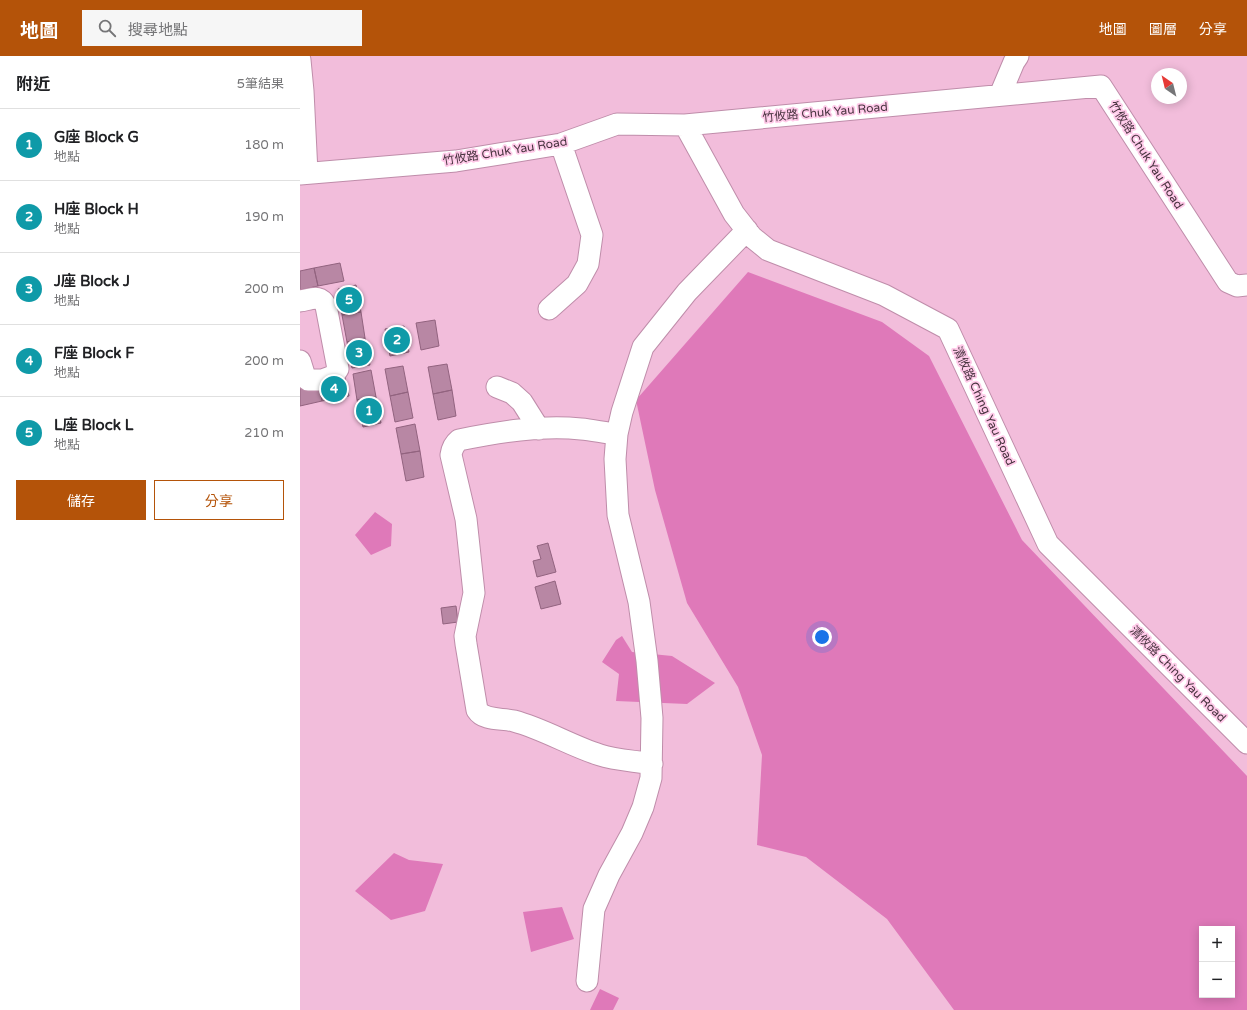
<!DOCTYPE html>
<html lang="zh-TW">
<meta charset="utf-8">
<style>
:root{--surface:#fff;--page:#f6f6f6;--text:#202124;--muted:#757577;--line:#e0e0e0;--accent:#b45309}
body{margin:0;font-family:"Varela Round","Noto Sans TC",sans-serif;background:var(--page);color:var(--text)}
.controls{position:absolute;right:12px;bottom:12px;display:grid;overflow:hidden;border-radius:0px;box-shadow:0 2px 10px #0003}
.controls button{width:36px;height:36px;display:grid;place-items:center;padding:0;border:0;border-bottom:1px solid var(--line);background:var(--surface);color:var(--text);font:20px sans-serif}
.compass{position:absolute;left:851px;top:12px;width:36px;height:36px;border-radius:50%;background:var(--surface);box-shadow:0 2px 10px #0003;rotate:325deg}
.you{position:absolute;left:522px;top:581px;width:14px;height:14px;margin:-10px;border:3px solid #fff;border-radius:50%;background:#1a73e8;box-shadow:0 0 0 6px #1a73e833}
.badge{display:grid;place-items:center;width:26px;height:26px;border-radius:50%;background:var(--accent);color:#fff;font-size:13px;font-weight:700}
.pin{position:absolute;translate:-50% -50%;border:2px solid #fff;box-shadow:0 1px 4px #0006}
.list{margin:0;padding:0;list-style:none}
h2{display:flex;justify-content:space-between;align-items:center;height:52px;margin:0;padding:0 16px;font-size:17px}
h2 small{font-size:13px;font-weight:400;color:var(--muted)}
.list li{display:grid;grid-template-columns:26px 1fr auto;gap:12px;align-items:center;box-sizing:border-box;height:72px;padding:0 16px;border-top:1px solid var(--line)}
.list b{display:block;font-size:15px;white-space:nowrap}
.list p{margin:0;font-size:13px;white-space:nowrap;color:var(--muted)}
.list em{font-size:13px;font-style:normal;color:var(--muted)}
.actions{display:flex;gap:8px;padding:12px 16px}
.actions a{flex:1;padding:9px 0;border:1px solid var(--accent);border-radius:0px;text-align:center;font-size:14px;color:var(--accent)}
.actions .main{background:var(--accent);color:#fff}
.icon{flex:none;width:22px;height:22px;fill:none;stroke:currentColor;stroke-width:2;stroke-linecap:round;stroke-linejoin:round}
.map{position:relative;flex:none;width:947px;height:954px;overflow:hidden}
header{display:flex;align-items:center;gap:24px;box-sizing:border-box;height:56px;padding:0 20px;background:var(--accent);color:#fff}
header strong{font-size:19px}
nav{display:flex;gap:22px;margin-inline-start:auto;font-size:14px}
.search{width:280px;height:36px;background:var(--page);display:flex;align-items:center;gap:10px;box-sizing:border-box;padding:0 14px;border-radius:0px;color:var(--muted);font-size:15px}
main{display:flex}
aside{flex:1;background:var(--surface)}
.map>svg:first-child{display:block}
.green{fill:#df79b9;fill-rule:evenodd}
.building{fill:#b887a4;stroke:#92637f}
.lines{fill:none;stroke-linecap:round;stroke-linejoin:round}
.minor-casing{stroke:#bf8daa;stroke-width:23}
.minor{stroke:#fff;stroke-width:21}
.labels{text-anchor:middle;stroke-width:3.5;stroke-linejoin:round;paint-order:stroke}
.street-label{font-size:12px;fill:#493440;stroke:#ffcae9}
</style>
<header>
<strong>地圖</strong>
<div class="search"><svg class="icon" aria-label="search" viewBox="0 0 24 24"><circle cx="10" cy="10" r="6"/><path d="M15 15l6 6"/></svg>搜尋地點</div>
<nav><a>地圖</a><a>圖層</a><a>分享</a></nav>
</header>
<main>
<aside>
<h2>附近<small>5筆結果</small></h2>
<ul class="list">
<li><span class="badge" style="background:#0f9aa8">1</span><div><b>G座 Block G</b><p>地點</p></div><em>180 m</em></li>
<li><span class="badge" style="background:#0f9aa8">2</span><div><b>H座 Block H</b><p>地點</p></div><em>190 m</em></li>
<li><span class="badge" style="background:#0f9aa8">3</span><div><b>J座 Block J</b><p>地點</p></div><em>200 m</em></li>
<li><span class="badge" style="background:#0f9aa8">4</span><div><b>F座 Block F</b><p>地點</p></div><em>200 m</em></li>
<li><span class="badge" style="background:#0f9aa8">5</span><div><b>L座 Block L</b><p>地點</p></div><em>210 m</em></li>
</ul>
<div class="actions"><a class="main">儲存</a><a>分享</a></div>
</aside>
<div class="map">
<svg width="947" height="954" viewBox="0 0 947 954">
<rect width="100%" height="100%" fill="#f2bddb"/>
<!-- green -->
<path class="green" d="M448 216 582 266 629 300 722 484 947 720V954H654L587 863 506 801 457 789 462 699 438 631 387 547 355 434 336 344ZM902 873H932V939H902Z
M75 456 92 468 91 490 71 499 55 479Z
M322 580 332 596 372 600 415 627 387 648 316 645 319 618 302 606 316 584Z
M94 797 109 804 143 808 125 855 91 864 55 835Z
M262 851 274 883 231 896 223 856Z
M300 933 319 942 313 954H290Z"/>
<!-- building -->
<path class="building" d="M40 207 44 225 18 230 14 212Z
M14 212 18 230 0 234V215Z
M56 229 61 256 42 259 38 233Z
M61 256 65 282 47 286 42 259Z
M135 264 139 290 121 294 116 267Z
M104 270 109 296 90 300 85 273Z
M65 282 70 309 52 312 47 286Z
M147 308 152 334 133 338 128 311Z
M103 310 108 336 90 340 85 313Z
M71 314 76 341 57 344 53 318Z
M45 322 49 340 22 345 19 327Z
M19 327 22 345 0 350V331Z
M152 334 156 360 138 364 133 338Z
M108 336 113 362 95 366 90 340Z
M76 341 81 367 63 371 57 344Z
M115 368 120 395 101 398 96 372Z
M120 395 124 421 106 425 101 398Z
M248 487 256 516 237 521 233 505 241 503 237 490Z
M255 525 261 548 241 553 235 531Z
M156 550 158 566 143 568 141 552Z"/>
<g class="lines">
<defs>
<path id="minor" d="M0 4 3 35 7 117
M700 39 714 6 718 0
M385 69 434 158 452 181 468 194 584 239 648 273 748 488 947 687
M0 118 156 105 261 88 317 68 385 69 801 30 928 226 937 230 947 229
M0 245C12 243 20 238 26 250L38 313 33 320 22 324H8L5 321 0 305
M249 253 277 228 288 208 292 179 261 88
M197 331 212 337 222 346 239 373
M317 378C305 377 293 374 281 373 240 369 199 376 159 384 154 388 152 392 151 399L166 463 174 537 165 580 166 588 177 654C184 665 202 662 214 665 244 673 271 690 300 699 315 704 336 705 352 708
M287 925 294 853 309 819 332 777 343 751 351 722 352 662 347 605 339 546 318 459 315 403 317 378 322 356 343 291 387 236 447 174"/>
</defs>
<!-- minor casing -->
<use href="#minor" class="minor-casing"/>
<!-- minor -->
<use href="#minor" class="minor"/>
</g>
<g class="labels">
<!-- street labels -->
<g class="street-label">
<text transform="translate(525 56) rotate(-5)" y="4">竹攸路 Chuk Yau Road</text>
<text transform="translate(205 95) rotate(-9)" y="4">竹攸路 Chuk Yau Road</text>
<text transform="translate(846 99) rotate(57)" y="4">竹攸路 Chuk Yau Road</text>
<text transform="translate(684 350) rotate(65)" y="4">清攸路 Ching Yau Road</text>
<text transform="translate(878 618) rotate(45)" y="4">清攸路 Ching Yau Road</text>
</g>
</g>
</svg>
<div class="controls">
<button>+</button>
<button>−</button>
</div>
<svg class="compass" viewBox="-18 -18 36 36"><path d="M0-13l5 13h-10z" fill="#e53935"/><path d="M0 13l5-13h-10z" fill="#757577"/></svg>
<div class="you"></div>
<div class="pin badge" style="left:69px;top:355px;background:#0f9aa8">1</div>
<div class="pin badge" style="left:97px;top:284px;background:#0f9aa8">2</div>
<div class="pin badge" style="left:59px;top:297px;background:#0f9aa8">3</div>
<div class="pin badge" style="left:34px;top:333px;background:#0f9aa8">4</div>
<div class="pin badge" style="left:49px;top:244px;background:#0f9aa8">5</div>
</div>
</main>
